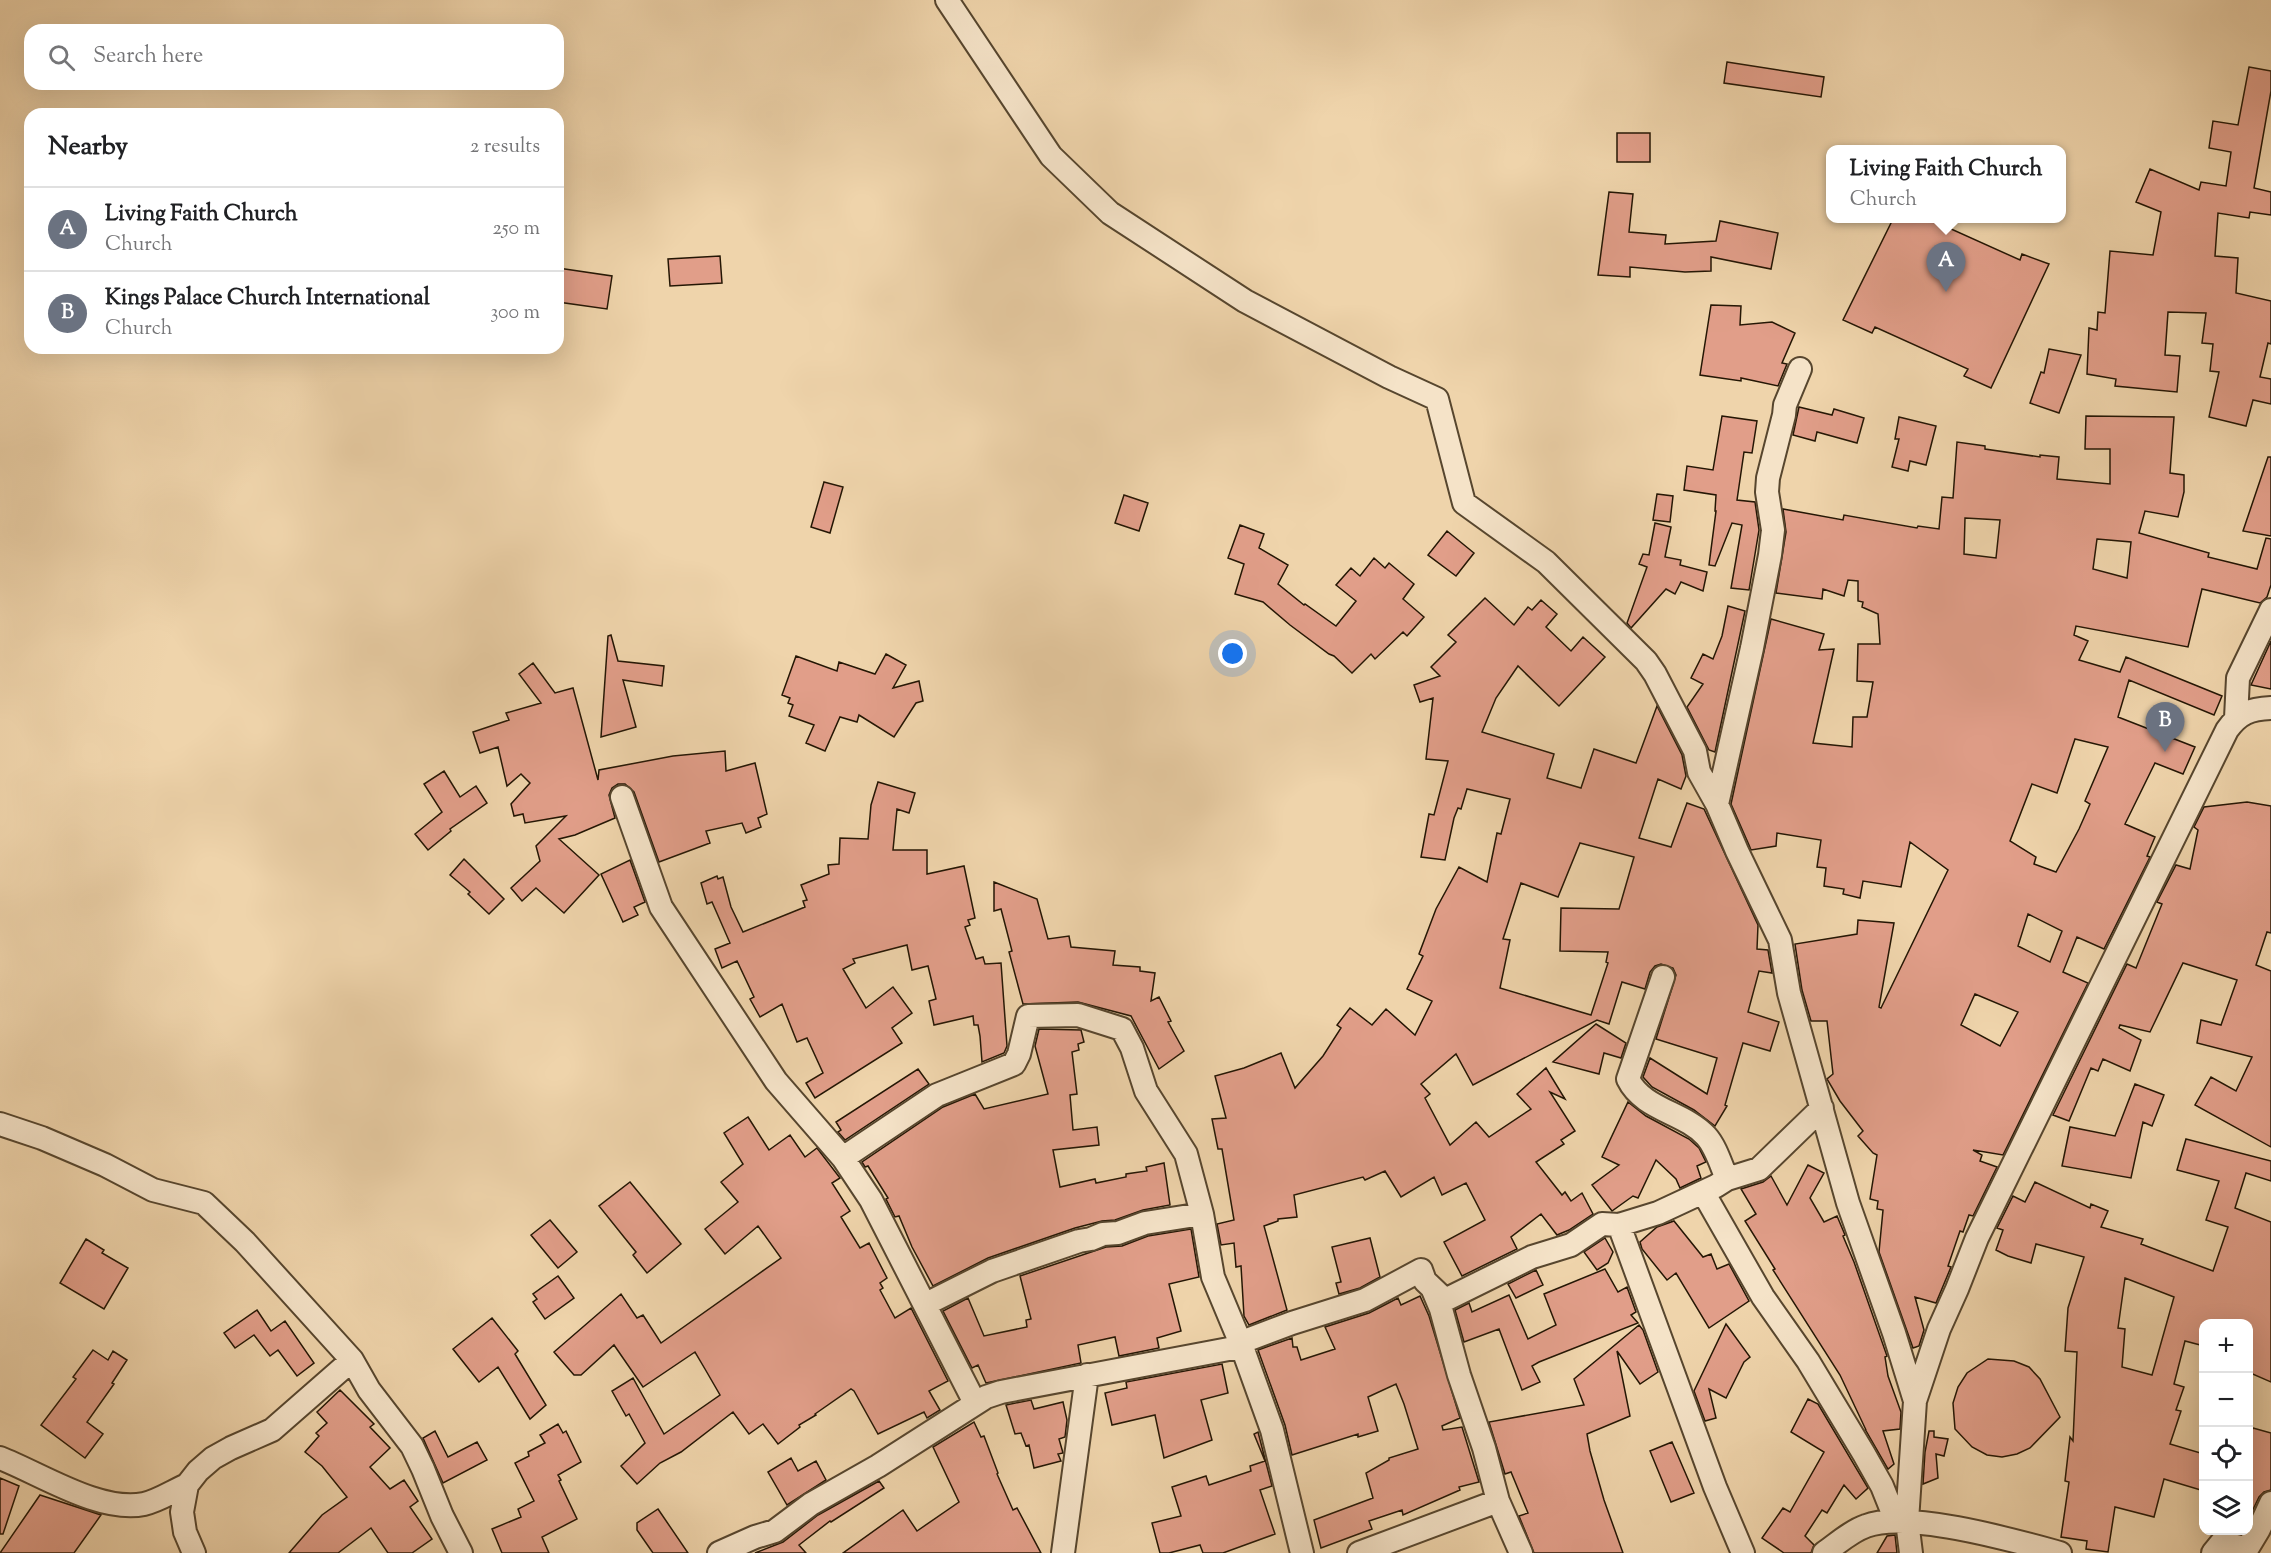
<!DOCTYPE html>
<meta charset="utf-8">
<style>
:root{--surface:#fff;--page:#f2f2f2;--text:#202124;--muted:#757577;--line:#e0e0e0;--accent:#8f2418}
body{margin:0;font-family:"Sorts Mill Goudy",serif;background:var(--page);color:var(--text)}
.controls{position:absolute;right:18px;bottom:18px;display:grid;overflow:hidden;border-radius:12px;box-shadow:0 6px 24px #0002}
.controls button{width:54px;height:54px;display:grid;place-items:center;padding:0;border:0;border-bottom:2px solid var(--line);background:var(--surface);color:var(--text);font:30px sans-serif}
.you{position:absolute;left:1233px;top:654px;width:21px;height:21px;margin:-15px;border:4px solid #fff;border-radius:50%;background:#1a73e8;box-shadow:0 0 0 9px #1a73e833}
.badge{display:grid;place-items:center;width:39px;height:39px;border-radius:50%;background:var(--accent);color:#fff;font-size:20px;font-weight:700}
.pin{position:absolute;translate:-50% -50px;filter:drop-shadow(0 2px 3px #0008)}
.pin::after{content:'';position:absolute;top:32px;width:21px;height:18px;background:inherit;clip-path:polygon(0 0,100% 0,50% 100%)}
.popup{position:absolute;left:1826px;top:145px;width:240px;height:78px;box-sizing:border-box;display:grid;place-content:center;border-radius:12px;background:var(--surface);filter:drop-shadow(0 2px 4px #0005);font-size:20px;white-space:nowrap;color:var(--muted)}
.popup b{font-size:22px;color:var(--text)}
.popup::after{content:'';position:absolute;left:50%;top:100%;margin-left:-12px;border:12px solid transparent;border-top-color:var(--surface)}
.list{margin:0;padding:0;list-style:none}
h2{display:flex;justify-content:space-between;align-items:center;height:78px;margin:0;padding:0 24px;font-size:26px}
h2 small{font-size:20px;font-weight:400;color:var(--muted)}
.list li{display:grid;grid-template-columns:39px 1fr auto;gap:18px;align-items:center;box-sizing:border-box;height:84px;padding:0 24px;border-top:2px solid var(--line)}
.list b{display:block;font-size:22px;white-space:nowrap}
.list p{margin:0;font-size:20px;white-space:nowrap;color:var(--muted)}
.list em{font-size:20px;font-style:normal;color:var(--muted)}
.icon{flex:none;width:33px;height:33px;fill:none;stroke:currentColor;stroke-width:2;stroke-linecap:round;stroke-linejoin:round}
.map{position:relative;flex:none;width:2271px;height:1553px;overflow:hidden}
.search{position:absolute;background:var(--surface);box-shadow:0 6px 24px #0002;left:24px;top:24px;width:540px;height:66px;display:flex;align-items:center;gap:15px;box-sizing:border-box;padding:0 21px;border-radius:18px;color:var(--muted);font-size:22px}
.panel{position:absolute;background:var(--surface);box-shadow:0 6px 24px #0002;left:24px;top:108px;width:540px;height:246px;border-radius:18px}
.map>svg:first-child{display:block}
.building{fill:#e19e89;stroke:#241604;stroke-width:1.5;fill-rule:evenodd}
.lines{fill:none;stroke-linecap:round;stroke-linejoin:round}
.minor-casing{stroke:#57462e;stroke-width:26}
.minor{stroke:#f5e3c8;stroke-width:22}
</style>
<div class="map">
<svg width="2271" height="1553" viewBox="0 0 2271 1553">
<rect width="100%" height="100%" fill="#efd4ab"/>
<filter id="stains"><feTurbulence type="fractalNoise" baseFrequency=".00333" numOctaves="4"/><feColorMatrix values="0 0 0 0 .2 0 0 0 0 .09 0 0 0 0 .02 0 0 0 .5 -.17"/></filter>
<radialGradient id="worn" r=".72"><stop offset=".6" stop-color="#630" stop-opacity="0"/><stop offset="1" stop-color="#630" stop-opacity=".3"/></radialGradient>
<!-- building -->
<path class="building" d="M1727 62 1824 77 1821 97 1724 83Z
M2249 67 2271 71V91L2254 188 2271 192V215L2250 212 2249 218 2218 213 2215 256 2238 258 2236 293 2271 301V344L2268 343 2260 377 2271 379V404L2253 400 2246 426 2209 417 2219 372 2210 371 2213 344 2202 343 2206 313 2168 312 2165 355 2180 356 2177 392 2115 386 2116 379 2087 374 2089 328 2097 330 2098 312 2105 313 2110 251 2153 255 2161 212 2136 202 2150 169 2199 190 2201 182 2226 186 2231 152 2209 148 2213 121 2238 125Z
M1617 133H1650V162H1617Z
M1609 192 1633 194 1629 232 1666 235 1665 244 1716 241 1720 221 1778 233 1771 269 1711 257V271L1685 272 1630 267V277L1598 275Z
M1893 219H1929L2020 260 2022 254 2049 264 1991 388 1964 376 1968 369 1875 327 1872 333 1843 320Z
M720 256 722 283 670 286 668 259Z
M558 268 612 276 607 309 558 302Z
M1711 305 1741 306 1740 325 1772 322 1795 333 1782 363 1787 364 1778 386 1741 378V381L1700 375Z
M2049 349 2081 355 2059 413 2030 403 2041 372 2044 373Z
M1799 407 1832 415 1834 409 1864 418 1857 443 1817 432 1815 441 1793 435Z
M1722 416 1757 421 1752 453 1744 452 1737 500 1755 502 1759 530 1749 590 1731 588 1742 525 1732 523 1715 566 1709 565 1716 511H1715L1716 495 1684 490 1687 466 1713 470Z
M2086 416 2174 417 2170 473 2184 475V492L2178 517 2145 511 2139 533 2209 553 2208 557 2257 569 2266 538 2271 539V585L2267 597 2260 603 2202 589 2188 647 2076 626 2074 635 2088 641 2079 660 2120 672 2126 657 2222 696 2214 715 2129 680 2118 717 2195 747 2183 774 2155 763 2125 824 2155 837 2147 856 2150 857 2104 949 2077 937 2063 972 2088 983 2003 1155 1973 1150 1982 1155 1980 1161 1997 1167 1973 1216 1969 1215 1963 1232 1960 1231 1948 1266 1951 1267 1936 1303 1915 1297 1924 1330 1919 1346 1913 1348 1879 1252 1883 1210 1877 1209 1878 1201 1870 1199 1877 1155 1873 1153 1858 1136 1863 1131 1840 1101 1827 1079 1833 1074 1827 1021H1811L1802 990 1795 944 1857 934 1858 920 1894 923 1879 1007 1881 1008 1948 870 1910 842 1901 887 1863 881 1860 898 1843 894 1844 889 1824 886 1826 868 1817 867 1821 840 1777 833 1776 846 1751 850 1749 845 1731 804 1771 619 1824 634 1819 650 1834 649 1813 743 1852 747 1853 717H1867L1873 682 1857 681 1858 644H1880L1878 614 1862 607 1863 602 1858 601V581L1848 580 1844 596 1823 589 1822 599 1776 593 1786 532 1783 509 1843 520 1844 515 1917 528 1918 526 1939 529 1942 497 1953 498 1957 442 1985 446V449L2040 457V455L2059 457 2057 479 2110 484V449H2085ZM1965 518 2000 520 1996 558 1964 554ZM2097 539 2131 542 2127 578 2093 569ZM2075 739 2108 747 2085 801 2090 804 2079 829 2056 872 2034 864 2036 857 2010 841 2032 784 2057 793ZM2028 914 2062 931 2050 962 2018 946ZM1975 994 2018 1012 2000 1046 1961 1025Z
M1899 417 1936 426 1926 465 1910 461 1908 471 1892 467 1899 439H1895Z
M2268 457H2271V536L2243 531Z
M824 482 843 487 830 533 811 527Z
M1657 494 1673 496 1670 522 1653 520Z
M1124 495 1148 503 1139 531 1115 523Z
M1655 523 1671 527 1665 557 1681 560 1680 565 1707 572 1703 591 1681 582 1675 594 1666 589 1631 628 1627 623 1647 567 1639 564 1643 554 1649 555Z
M1240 525 1264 534 1259 548 1288 565 1278 584 1304 605 1305 604 1336 626 1356 601 1336 585 1351 568 1360 576 1374 558 1385 568 1389 563 1414 584 1403 599 1424 617 1407 636 1403 632 1375 659 1371 654 1352 673 1334 656 1329 654 1290 625 1263 602 1235 594 1244 564 1228 558Z
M1447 531 1474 553 1456 576 1428 555Z
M1485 598 1514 625 1528 607 1532 610 1541 600 1557 614 1546 627 1571 651 1583 637 1605 657 1559 706 1518 666 1496 698 1482 732 1554 754 1547 778 1581 788 1594 749 1636 763 1657 706 1682 755 1686 776 1681 789 1658 779 1639 838 1671 847 1687 803 1704 809 1758 925 1757 949 1768 950 1772 973 1759 971 1748 1012 1779 1022 1770 1051 1743 1043 1725 1105 1727 1106 1715 1126 1694 1110 1652 1087 1643 1077 1650 1058 1707 1094 1717 1058 1656 1039 1676 975 1673 968 1661 964 1655 966 1650 972 1645 989 1622 982 1609 1024 1597 1020 1473 1085 1456 1054 1421 1084 1430 1094 1425 1098 1450 1145 1476 1122 1489 1137 1531 1109 1517 1094 1546 1068 1565 1099 1550 1092 1575 1131 1561 1140 1564 1144 1536 1162 1562 1195 1565 1192 1571 1201 1582 1193 1593 1214 1569 1230 1557 1235 1541 1214 1511 1237 1517 1249 1462 1276 1444 1242 1485 1220 1466 1183 1442 1195 1434 1177 1401 1197 1385 1171 1365 1180 1363 1177 1294 1195 1297 1217 1278 1219V1221L1264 1226 1287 1310 1249 1325 1244 1316 1241 1266 1236 1267 1234 1243 1221 1245 1217 1224 1234 1220 1222 1149H1218L1212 1119 1226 1118 1215 1076 1244 1068 1281 1053 1295 1088 1323 1056 1341 1028 1337 1025 1350 1008 1372 1025 1386 1009 1415 1035 1432 1001 1407 989 1423 956 1419 954 1436 909 1459 867 1487 882 1497 833 1501 834 1510 799 1467 789 1461 809 1458 808 1454 818 1445 860 1421 857 1429 814 1434 815 1448 761 1426 759 1433 698 1420 702 1414 685 1440 676 1431 667 1456 642 1448 635ZM1580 843 1634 857 1619 909 1561 908 1560 951 1608 952 1606 962 1608 963 1591 1015 1500 988 1510 940 1503 939 1521 883 1558 897Z
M1728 606 1745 611 1715 752 1709 750 1687 707 1703 684 1691 678 1703 654 1713 659 1722 636Z
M611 635 618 661 664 666 662 686 623 680 636 727 601 737 608 636Z
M2271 641V689L2251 685Z
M886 654 906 665 893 688 919 681 923 701 916 703 894 737 859 715 857 722 840 717 825 751 806 743 814 725 789 716 793 705 788 703 790 698 782 695 796 656 837 671 839 662 875 674Z
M533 663 555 693 573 688 598 780 599 770 673 756 725 751 726 771 755 763 767 814 758 818 761 827 746 833 742 823 706 831 710 843 659 862 634 792 625 784H618L612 788 609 795 615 818 575 835 559 839 599 875 564 913 536 888 522 901 511 888 540 861 536 846 566 816 525 823 523 814 514 816 511 804 530 783 521 774 507 786 498 747 480 753 473 732 509 720 506 713 541 703 519 674Z
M444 771 460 797 476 786 487 803 450 829 451 831 428 850 415 834 442 812 424 784Z
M878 782 915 793 909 813 897 809 893 850H927V874L964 866 975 918 968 920 970 925 965 927 976 959 983 957 985 964 1001 963 1007 1046 1004 1053 982 1062 980 1036 978 1025H974L973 1016 934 1025 929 1001 936 999 928 966 912 970 907 945 853 959 855 963 843 969 866 1008 893 987 912 1013 892 1028 902 1043 815 1098 806 1083 823 1073 807 1038 797 1042 782 1004 760 1017 750 999 754 997 737 961 722 968 715 949 730 943 712 902 707 904 701 883 717 876 718 879 723 877 731 907 743 932 805 907 803 901 807 900 801 885 829 874 828 865 839 864 840 838 868 839 871 805Z
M2247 802 2271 806V933L2267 932 2256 965 2271 971V1147L2195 1105 2211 1077 2236 1091 2252 1057 2197 1043 2201 1020 2221 1025 2237 980 2183 963 2150 1032 2120 1025 2119 1028 2141 1040 2130 1071 2103 1059 2098 1071 2091 1068 2069 1121 2053 1115 2127 964 2136 968 2162 904 2157 902 2176 865 2190 869 2198 830 2194 827 2204 807Z
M464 859 504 899 489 914 468 894 470 892 450 875Z
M630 860 645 902 634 907 638 915 623 922 601 874Z
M994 882 1037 899 1048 939 1069 936 1071 947 1115 951 1113 965 1140 967V971L1155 973 1151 1001 1159 997 1171 1021 1168 1022 1184 1051 1159 1069 1131 1016 1078 1002 1023 1004 1009 952 1012 951 1001 909 994 911Z
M1596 1024 1626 1043 1621 1058 1604 1053 1599 1074 1553 1062Z
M1039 1029 1081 1030 1084 1042 1078 1044 1079 1050 1072 1052 1077 1094 1070 1095 1073 1130 1097 1127 1099 1145 1053 1150 1060 1187 1095 1179 1096 1183 1126 1177V1174L1147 1171 1146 1167 1164 1163 1170 1205 1143 1210 1115 1220 1102 1221 1075 1228 988 1258 933 1286 912 1247 899 1216 895 1217 886 1199 888 1198 868 1166 865 1167 862 1162 943 1107 975 1094 984 1109 1048 1094 1035 1046Z
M918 1069 929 1084 845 1140 838 1132 841 1130 836 1122Z
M2135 1084 2164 1095 2152 1126 2143 1122 2131 1178 2062 1166 2070 1127 2115 1136Z
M1628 1102 1646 1116 1689 1139 1699 1148 1706 1162 1697 1166 1701 1178 1680 1188 1676 1179 1656 1160 1638 1198 1633 1196 1612 1211 1592 1185 1619 1165 1602 1157Z
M748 1117 769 1150 790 1135 805 1157 817 1148 840 1178 832 1183 850 1211 841 1217 860 1248 869 1243 887 1278 880 1283 883 1288 880 1290 895 1318 911 1308 948 1381 929 1391 940 1410 927 1418 924 1412 878 1434 854 1391 851 1389 815 1414 816 1415 799 1425 800 1427 778 1444 763 1424 749 1434 733 1412 681 1452 660 1463 637 1484 621 1466 645 1443 629 1414 626 1416 612 1391 633 1378 664 1434 720 1395 705 1369 695 1352 643 1387 614 1345 581 1375H574L554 1352 621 1294 637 1318 643 1315 661 1343 781 1258 758 1226 725 1254 705 1229 738 1202 721 1182 743 1164 724 1133Z
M2186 1139 2271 1161V1181L2246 1173 2235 1208 2271 1222V1382L2248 1372V1323H2204V1346L2185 1341 2174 1384 2184 1387 2176 1410 2181 1411 2170 1444 2204 1454V1491L2164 1479 2154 1517 2115 1507 2108 1552 2086 1549 2087 1541 2061 1537 2069 1482 2065 1481 2070 1437 2073 1441 2077 1352 2065 1351 2068 1308 2084 1257 2036 1244 2031 1263 2008 1256 1996 1250 2003 1230 1997 1228 2013 1196 2025 1202 2035 1182 2090 1208 2091 1204 2108 1211 2101 1227 2143 1239 2141 1244 2213 1271 2228 1227 2206 1220 2219 1181 2177 1170ZM2125 1278 2174 1297 2152 1375 2122 1367 2125 1329 2118 1328Z
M1808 1165 1824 1173 1810 1198 1824 1222 1837 1216 1845 1235 1843 1236 1854 1262 1887 1356 1885 1357 1888 1376 1901 1412 1900 1429 1883 1431 1894 1464 1888 1469 1865 1429 1866 1430 1840 1375 1773 1270 1775 1269 1745 1221 1756 1214 1741 1189 1763 1182 1771 1176 1787 1205Z
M630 1182 681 1244 647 1273 633 1255 636 1252 599 1206Z
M550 1220 577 1252 558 1268 531 1235Z
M1674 1221 1703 1257 1711 1254 1717 1269 1729 1264 1749 1301 1709 1328 1676 1273 1667 1280 1642 1249 1640 1242 1657 1227Z
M1191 1229 1199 1277 1169 1284 1181 1331 1157 1338 1159 1348 1119 1356 1115 1337 1078 1345 1081 1363 986 1383 978 1365 972 1368 943 1311 968 1298 984 1336 1027 1327 1026 1320 1031 1319 1020 1276 1106 1247 1122 1246 1148 1236Z
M1370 1238 1380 1277 1360 1288 1339 1294 1336 1283 1341 1282 1332 1247Z
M1605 1238 1613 1252 1608 1263 1597 1270 1584 1252Z
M86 1239 104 1250 102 1253 128 1268 104 1309 60 1283Z
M1605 1269 1618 1292 1627 1287 1636 1312 1631 1315 1638 1323 1539 1362 1532 1366 1540 1382 1522 1390 1499 1329 1464 1342 1455 1310 1469 1303 1472 1312 1509 1295 1528 1339 1556 1325 1544 1294Z
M1536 1270 1543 1285 1516 1298 1508 1284Z
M558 1276 574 1298 545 1319 533 1302 537 1299 533 1294Z
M1420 1296 1429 1316 1460 1418 1442 1426 1443 1430 1462 1427 1479 1482 1459 1487 1460 1490 1403 1515 1402 1510 1369 1521 1372 1529 1321 1548 1314 1520 1373 1498 1366 1473 1389 1460V1458L1418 1449 1404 1404 1396 1384 1368 1397 1378 1431 1358 1437V1434L1292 1455 1285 1425 1258 1350 1292 1338 1293 1347H1297L1301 1360 1335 1349 1325 1327 1369 1313 1398 1298 1401 1305Z
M257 1310 271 1331 285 1321 314 1363 297 1376 278 1350 270 1356 254 1335 235 1348 224 1333Z
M492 1318 518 1351 515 1354 546 1405 530 1419 498 1367 479 1382 453 1349Z
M1726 1324 1750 1357 1744 1362 1726 1398 1709 1389 1716 1418 1705 1421 1694 1391Z
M1639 1325 1643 1330 1658 1372 1640 1384 1617 1351 1630 1416 1587 1434 1590 1451 1604 1500 1623 1553H1534L1519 1516 1528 1513 1511 1472 1505 1474 1489 1422 1584 1405 1574 1379Z
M93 1350 108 1360 113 1351 127 1360 112 1383 114 1384 87 1422 103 1434 85 1458 41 1425 76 1379 73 1377Z
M1988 1359 2014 1361 2029 1367 2040 1379 2060 1417 2030 1448 2017 1454 2002 1457 1987 1455 1972 1447 1955 1429 1953 1403 1958 1387 1967 1373Z
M1222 1364 1228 1393 1201 1400 1212 1440 1164 1458 1155 1415 1112 1425 1105 1393 1127 1388 1126 1382Z
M340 1390 374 1424 370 1427 390 1448 370 1467 390 1489 404 1480 418 1501 410 1507 432 1539 412 1553H388L371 1528 338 1553H289L322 1515 347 1497 322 1466 305 1452 319 1436 316 1433 327 1423 317 1412Z
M1808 1399 1818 1404 1868 1488 1856 1499 1844 1485 1827 1513 1822 1510 1805 1536 1814 1545 1811 1553H1784L1762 1538 1783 1508 1790 1512 1824 1452 1791 1432Z
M1031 1400 1034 1409 1063 1402 1067 1420 1065 1437 1059 1439 1063 1453 1058 1454 1061 1461 1034 1468 1029 1445 1026 1446 1021 1433 1015 1434 1006 1405Z
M974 1422 981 1437 984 1436 998 1473 997 1474 1013 1510 1017 1508 1041 1553H843L903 1510 917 1531 959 1502 933 1447Z
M558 1424 563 1433 566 1431 581 1462 558 1475 561 1480 559 1481 577 1519 542 1537 549 1553H502L492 1529 521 1517 518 1509 534 1501 515 1463 529 1456 528 1452 545 1443 540 1435Z
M2253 1428 2271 1433V1490L2264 1492 2259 1497 2248 1520V1441Z
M435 1431 448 1457 477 1442 487 1460 443 1483 423 1438Z
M1929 1431H1934V1437L1948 1439 1944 1456 1936 1454 1938 1478 1923 1484 1925 1452Z
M1258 1432 1272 1486 1260 1490 1275 1534 1223 1553H1203L1200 1545 1169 1553H1160L1152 1523 1181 1516 1172 1487 1206 1476 1209 1485 1251 1471 1250 1466 1265 1461 1254 1434Z
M1672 1442 1694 1493 1671 1502 1650 1451Z
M791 1458 798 1471 816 1461 826 1480 787 1505 768 1472Z
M0 1478 19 1486 3 1534H0Z
M879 1481 884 1488 831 1522 830 1521 799 1545 806 1553H755L783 1542 818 1515Z
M40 1495 101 1515 74 1553H0Z
M658 1509 688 1553H653L637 1530V1523Z
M1895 1535 1897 1553H1877L1887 1536Z"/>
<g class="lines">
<defs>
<path id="minor" d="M947 0 1051 156 1110 213 1245 301 1389 377 1437 399 1464 503 1546 562 1646 661 1655 674 1695 751 1699 772 1717 804 1737 851 1780 940 1789 993 1848 1203 1894 1333 1915 1401
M2236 718 2238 678 2271 610
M622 797 661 907 776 1081 843 1158 871 1200 975 1403
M1717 804 1752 648 1770 555 1773 530 1767 492 1768 478 1784 415 1785 405 1800 369
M1663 977 1628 1079C1643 1110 1684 1112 1706 1136 1716 1147 1721 1165 1727 1179
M0 1124 42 1138 105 1165 153 1190 204 1203 245 1242 352 1360 369 1390 412 1446 423 1469 442 1516 461 1553
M843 1158 937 1095 1014 1064 1019 1054 1028 1016 1078 1015 1122 1029 1132 1048 1146 1091 1186 1154 1202 1214 1213 1277 1241 1344 1272 1430 1302 1553
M1703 1192 1763 1297 1808 1361 1864 1454 1882 1486 1896 1521
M1619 1225 1715 1487 1743 1553
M926 1304 992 1271 1079 1241 1091 1239 1103 1234 1118 1233 1145 1223 1202 1214
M0 1458C41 1474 100 1513 144 1504 158 1501 173 1491 187 1485
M1498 1501 1521 1553
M194 1553 185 1532 182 1512 187 1485 198 1471 213 1458 231 1448 272 1430 352 1360
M719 1553 755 1537 775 1531 811 1504 878 1466 986 1397 1001 1392 1234 1348 1247 1340 1292 1323 1365 1300 1421 1270 1425 1281 1445 1300 1532 1257 1571 1245 1602 1224 1619 1225 1658 1213 1716 1186 1727 1179 1759 1169 1822 1108
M1063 1553 1087 1375
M1359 1553 1498 1501 1484 1448 1459 1375 1441 1309 1433 1290
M1824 1553C1837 1544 1851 1531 1866 1526 1907 1510 2016 1541 2060 1553
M1911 1553 1907 1521 1915 1401 1939 1329 1957 1289 1977 1238 2227 730C2239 713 2250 709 2271 708
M2213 1553 2222 1542 2247 1549 2259 1529 2271 1503"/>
</defs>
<!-- minor casing -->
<use href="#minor" class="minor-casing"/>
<!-- minor -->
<use href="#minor" class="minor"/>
</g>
<rect width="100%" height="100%" filter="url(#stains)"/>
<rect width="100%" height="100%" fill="url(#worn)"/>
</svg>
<div class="controls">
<button>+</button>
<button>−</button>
<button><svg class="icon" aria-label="locate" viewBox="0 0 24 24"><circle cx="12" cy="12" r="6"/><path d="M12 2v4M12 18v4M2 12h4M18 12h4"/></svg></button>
<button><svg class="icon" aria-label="layers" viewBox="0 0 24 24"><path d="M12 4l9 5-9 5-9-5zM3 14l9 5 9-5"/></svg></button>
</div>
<div class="you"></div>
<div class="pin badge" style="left:1946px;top:292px;background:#6b7280">A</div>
<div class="popup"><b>Living Faith Church</b>Church</div>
<div class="pin badge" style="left:2165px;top:752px;background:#6b7280">B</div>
<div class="search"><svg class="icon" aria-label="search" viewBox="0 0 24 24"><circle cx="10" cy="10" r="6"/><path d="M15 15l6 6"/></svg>Search here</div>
<section class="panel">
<h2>Nearby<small>2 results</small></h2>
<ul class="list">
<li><span class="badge" style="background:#6b7280">A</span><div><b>Living Faith Church</b><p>Church</p></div><em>250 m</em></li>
<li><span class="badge" style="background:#6b7280">B</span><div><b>Kings Palace Church International</b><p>Church</p></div><em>300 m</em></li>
</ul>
</section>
</div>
